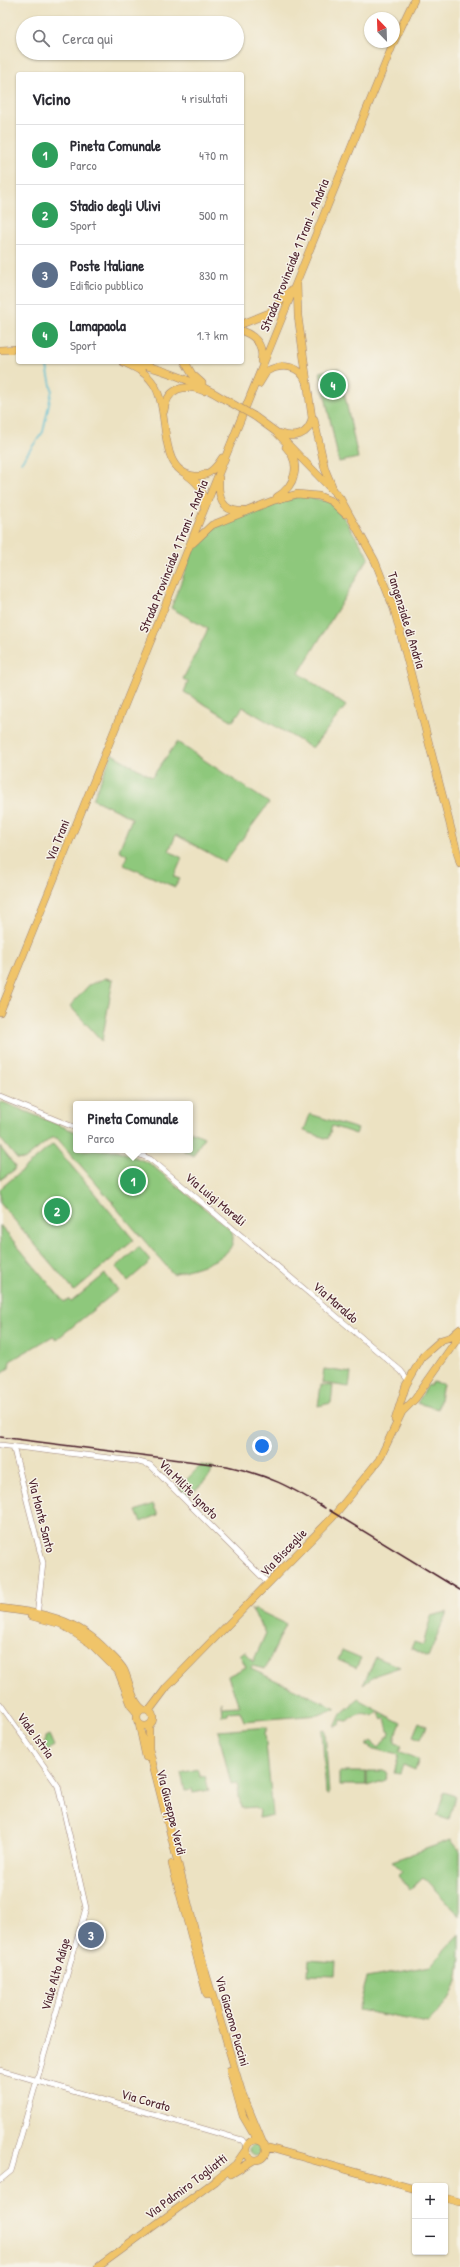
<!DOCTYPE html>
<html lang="it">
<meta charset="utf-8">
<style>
:root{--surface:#fff;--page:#f7f7f7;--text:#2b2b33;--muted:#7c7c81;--line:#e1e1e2;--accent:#c8321e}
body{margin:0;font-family:"Patrick Hand",sans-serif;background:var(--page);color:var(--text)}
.controls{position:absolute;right:12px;bottom:12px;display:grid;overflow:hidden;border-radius:4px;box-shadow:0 1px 3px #0004}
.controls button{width:36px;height:36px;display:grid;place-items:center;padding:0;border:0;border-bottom:1px solid var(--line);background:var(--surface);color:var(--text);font:20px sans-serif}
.compass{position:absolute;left:364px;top:12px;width:36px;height:36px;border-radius:50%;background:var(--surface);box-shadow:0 1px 3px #0004;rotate:337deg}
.you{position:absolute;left:262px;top:1446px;width:14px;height:14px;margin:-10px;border:3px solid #fff;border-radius:50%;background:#1a73e8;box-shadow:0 0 0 6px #1a73e833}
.badge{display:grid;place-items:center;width:26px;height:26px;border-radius:50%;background:var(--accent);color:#fff;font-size:13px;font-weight:700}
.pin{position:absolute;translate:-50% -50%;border:2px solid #fff;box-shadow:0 1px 4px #0006}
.popup{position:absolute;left:73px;top:1101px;width:120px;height:52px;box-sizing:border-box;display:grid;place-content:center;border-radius:4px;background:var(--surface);filter:drop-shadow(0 1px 3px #0005);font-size:13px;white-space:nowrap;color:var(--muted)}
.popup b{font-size:15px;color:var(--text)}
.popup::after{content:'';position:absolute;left:50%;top:100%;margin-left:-8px;border:8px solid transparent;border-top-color:var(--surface)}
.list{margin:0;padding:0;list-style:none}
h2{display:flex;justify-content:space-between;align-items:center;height:52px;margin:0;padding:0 16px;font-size:17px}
h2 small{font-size:13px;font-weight:400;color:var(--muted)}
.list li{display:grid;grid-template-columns:26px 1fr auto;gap:12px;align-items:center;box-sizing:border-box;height:60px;padding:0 16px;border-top:1px solid var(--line)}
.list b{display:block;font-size:15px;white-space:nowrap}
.list p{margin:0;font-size:13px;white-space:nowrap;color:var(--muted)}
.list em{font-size:13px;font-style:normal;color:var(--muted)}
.icon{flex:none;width:22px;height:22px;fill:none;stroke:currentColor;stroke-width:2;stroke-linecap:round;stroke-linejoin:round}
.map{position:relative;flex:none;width:460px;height:2267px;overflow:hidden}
.search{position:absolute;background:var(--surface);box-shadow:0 1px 3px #0004;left:16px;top:16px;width:228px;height:44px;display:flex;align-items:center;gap:10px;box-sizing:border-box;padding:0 14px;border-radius:22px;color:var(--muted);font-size:15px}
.panel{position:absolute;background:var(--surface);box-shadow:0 1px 3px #0004;left:16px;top:72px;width:228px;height:292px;border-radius:4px}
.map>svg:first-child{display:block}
.green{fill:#8ec87c;stroke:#6c7454}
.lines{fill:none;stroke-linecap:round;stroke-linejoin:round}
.stream{stroke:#55bdd2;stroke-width:1.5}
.minor-casing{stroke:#9b8076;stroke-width:6}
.major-casing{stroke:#9b8076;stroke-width:8}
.minor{stroke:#fff;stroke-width:5}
.major{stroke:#f0c469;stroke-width:7}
.rail{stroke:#4a1f2b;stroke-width:1.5}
.major-bridge-casing{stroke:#9b8076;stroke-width:8;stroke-linecap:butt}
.major-bridge{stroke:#f0c469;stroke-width:7}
.labels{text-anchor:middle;stroke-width:3;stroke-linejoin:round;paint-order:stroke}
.street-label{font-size:13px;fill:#4a1f2b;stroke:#f7f3e8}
</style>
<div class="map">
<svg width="460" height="2267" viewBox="0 0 460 2267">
<rect width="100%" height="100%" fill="#f7f3e8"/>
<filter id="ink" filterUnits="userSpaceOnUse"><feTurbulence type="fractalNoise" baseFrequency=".025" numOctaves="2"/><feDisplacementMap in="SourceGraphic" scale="8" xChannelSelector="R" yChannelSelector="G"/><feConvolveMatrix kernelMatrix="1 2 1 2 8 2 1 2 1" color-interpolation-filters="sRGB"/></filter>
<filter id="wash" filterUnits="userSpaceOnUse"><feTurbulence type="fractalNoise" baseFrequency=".012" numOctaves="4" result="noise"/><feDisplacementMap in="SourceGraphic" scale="16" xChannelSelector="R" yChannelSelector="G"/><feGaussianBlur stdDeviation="0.9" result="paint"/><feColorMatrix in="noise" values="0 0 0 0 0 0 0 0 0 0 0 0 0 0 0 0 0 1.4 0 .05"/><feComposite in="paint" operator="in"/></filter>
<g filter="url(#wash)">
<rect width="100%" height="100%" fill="#ece2c2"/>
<!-- green -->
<path class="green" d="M339 368 358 458 339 462 320 372Z
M301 495 330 502 340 512 369 557 299 673 346 706 312 748 243 707 233 721 184 692 188 682 183 679 208 629 171 608 195 545 210 529Z
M177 742 269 803 225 862 176 835 169 851 182 858 174 877 180 879 175 887 124 865 127 855 119 850 132 818 93 799 112 754 152 777Z
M106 978 113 980 102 1041 70 1006 89 985Z
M0 1101 76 1132V1150H117L149 1163 231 1230C244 1259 191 1268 173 1274L112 1203 114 1202 111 1201 57 1138H51L24 1160 17 1159 0 1138Z
M310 1114 358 1129 356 1134 332 1126 328 1139 304 1131Z
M190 1131 204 1137 193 1156 183 1150H190Z
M53 1144 134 1240 74 1291 0 1203V1189Z
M0 1147 15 1166 14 1170 0 1180Z
M0 1225 64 1302 68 1299 71 1302 105 1274 118 1290 57 1339 53 1336 10 1361 9 1368 0 1374Z
M139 1247 151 1261 128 1281 116 1267Z
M324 1369 351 1373 349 1387 322 1383Z
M433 1382 443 1384 438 1409 417 1403 428 1385 430 1386Z
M321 1385 333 1386 331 1403 318 1406Z
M201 1465 213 1467 210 1476 188 1497 178 1488Z
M153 1504 158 1515 141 1522 136 1511Z
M251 1609 253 1612 255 1609 286 1624 265 1669 252 1666 251 1669 336 1708 319 1715 244 1721 240 1711 228 1712V1715L222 1716 221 1702 222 1707 239 1706 228 1676 246 1667 240 1655 245 1651 253 1662 266 1633Z
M447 1612 428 1657 411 1648 414 1642 423 1645 431 1616Z
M342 1650 361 1658 356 1668 338 1660Z
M376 1657 400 1667 376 1675 363 1685Z
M358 1699 378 1710 373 1716C363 1711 355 1714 347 1721L341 1720 340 1725 335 1727 341 1714Z
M378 1711 401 1723 395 1737V1743L402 1745 399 1751 419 1760 415 1770 403 1765 400 1774 394 1773 399 1755 370 1748V1746L366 1745 371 1741 379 1748 387 1736 389 1737 390 1732 388 1731 385 1718 382 1720Z
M419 1722 427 1726 421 1739 413 1736Z
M268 1727 265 1733 273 1815 259 1818 260 1811 256 1807 241 1808 237 1783 231 1784 218 1731Z
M325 1730 329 1794H326L322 1731Z
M49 1735 54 1746 46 1752 44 1749 45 1737Z
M198 1769 200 1777 205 1776 209 1790 193 1793 192 1789 185 1790 181 1773Z
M367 1771H386L388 1774 386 1780 367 1786Z
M339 1772H366V1785H339Z
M444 1792 455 1796 449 1820 437 1816Z
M451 1840 460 1851V1916L423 1877 410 1889 398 1876 403 1872 392 1861Z
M460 1934C460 1978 460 1993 428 2023L358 2010 367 1978 430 1966Z
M309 1960 336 1962 335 1976 308 1975Z
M250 2150a6 6 0 1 1 12 0a6 6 0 1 1-12 0Z"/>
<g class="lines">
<!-- stream -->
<path class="stream" d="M21 462 43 432 52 390 46 362"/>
</g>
</g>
<g filter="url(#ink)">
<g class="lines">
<defs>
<path id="minor" d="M0 1097 76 1128
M128 1150 150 1159 159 1166 401 1371 408 1380
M0 1445 135 1461 150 1465 268 1583
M13 1446 43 1563 37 1616
M0 1704 58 1786 86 1908 11 2171 0 2180
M0 2070 242 2140 246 2145"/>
<path id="major" d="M394 42 414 0
M242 324 269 313 290 291
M242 331C256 336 264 346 261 361
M0 350 18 349
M123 362C134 367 146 372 153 383 172 409 155 472 195 476 207 477 216 468 222 458
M132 362C165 370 195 381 224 399
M185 362 192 374 202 383
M259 384 267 371C281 364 300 364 306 382
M164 411C167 388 184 383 204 391
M254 416 276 432 340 498 375 561 394 609 460 863
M314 419 325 469 332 486
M278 433C294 439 309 436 312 418L298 316 297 283
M187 475C200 484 204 491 204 506
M219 478C218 496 221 513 243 511
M277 497C295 486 302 464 286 447
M193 543 212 525 272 501 297 494 319 496 331 501 345 514
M0 1012 394 42
M395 1420 406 1385 423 1356 441 1340 451 1337 460 1329
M0 1608C43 1613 76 1618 108 1652 113 1657 120 1663 124 1670 130 1683 132 1703 144 1710
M31 1616 61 1624 90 1643 118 1671 132 1707 138 1714
M137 1718a8 8 0 1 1 16 0a8 8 0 1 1-16 0Z
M149 1711 167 1687 332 1518 379 1460 402 1412 415 1399 460 1335
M139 1724 146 1757
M149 1725V1749L206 1974 242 2093 262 2141
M172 1864 207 1995
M230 2070 243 2116 254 2135V2139
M246 2150a10 10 0 1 1 20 0a10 10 0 1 1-20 0Z
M266 2147 415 2189
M231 2174 254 2160
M445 2198 460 2202
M98 2267 215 2181 236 2164 245 2151"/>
</defs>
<!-- minor casing -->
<use href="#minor" class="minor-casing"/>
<!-- major casing -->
<use href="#major" class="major-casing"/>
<!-- minor -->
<use href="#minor" class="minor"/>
<!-- major -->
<use href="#major" class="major"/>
<!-- rail -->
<path class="rail" d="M0 1437 227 1466C268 1475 289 1486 325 1508
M329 1510 460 1590"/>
<defs>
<path id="major-bridge" d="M224 399 254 416"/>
</defs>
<!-- major-bridge casing -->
<use href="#major-bridge" class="major-bridge-casing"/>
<!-- major-bridge -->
<use href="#major-bridge" class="major-bridge"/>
</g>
</g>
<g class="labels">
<!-- street labels -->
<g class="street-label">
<text transform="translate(294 255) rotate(-68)" y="5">Strada Provinciale 1 Trani - Andria</text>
<text transform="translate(173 556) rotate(-68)" y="5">Strada Provinciale 1 Trani - Andria</text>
<text transform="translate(407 620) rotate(73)" y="5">Tangenziale di Andria</text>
<text transform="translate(57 840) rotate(-68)" y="5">Via Trani</text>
<text transform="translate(216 1199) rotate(40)" y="5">Via Luigi Morelli</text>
<text transform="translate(336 1302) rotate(41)" y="5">Via Maraldo</text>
<text transform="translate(189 1489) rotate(45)" y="5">Via Milite Ignoto</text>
<text transform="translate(42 1515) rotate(76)" y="5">Via Monte Santo</text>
<text transform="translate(283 1552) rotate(-46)" y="5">Via Bisceglie</text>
<text transform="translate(36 1735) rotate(54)" y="5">Viale Istria</text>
<text transform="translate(172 1812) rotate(76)" y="5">Via Giuseppe Verdi</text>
<text transform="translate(55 1974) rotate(-74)" y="5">Viale Alto Adige</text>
<text transform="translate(233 2021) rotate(74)" y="5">Via Giacomo Puccini</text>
<text transform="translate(146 2100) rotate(16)" y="5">Via Corato</text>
<text transform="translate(186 2186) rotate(-37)" y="5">Via Palmiro Togliatti</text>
</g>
</g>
</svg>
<div class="controls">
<button>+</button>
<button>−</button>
</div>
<svg class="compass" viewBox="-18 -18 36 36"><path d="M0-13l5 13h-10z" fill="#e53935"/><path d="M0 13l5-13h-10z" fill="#7c7c81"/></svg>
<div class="you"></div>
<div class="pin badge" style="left:133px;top:1181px;background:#2e9e5b">1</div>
<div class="popup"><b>Pineta Comunale</b>Parco</div>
<div class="pin badge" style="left:57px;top:1211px;background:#2e9e5b">2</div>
<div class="pin badge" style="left:91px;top:1935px;background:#5c6f8a">3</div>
<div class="pin badge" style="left:333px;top:385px;background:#2e9e5b">4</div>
<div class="search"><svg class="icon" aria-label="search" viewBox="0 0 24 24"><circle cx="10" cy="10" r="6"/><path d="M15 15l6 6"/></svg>Cerca qui</div>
<section class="panel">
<h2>Vicino<small>4 risultati</small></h2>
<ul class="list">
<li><span class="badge" style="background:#2e9e5b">1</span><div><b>Pineta Comunale</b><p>Parco</p></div><em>470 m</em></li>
<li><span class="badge" style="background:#2e9e5b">2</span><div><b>Stadio degli Ulivi</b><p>Sport</p></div><em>500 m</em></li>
<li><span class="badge" style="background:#5c6f8a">3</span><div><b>Poste Italiane</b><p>Edificio pubblico</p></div><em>830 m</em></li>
<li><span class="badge" style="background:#2e9e5b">4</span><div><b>Lamapaola</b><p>Sport</p></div><em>1.7 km</em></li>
</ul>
</section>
</div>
